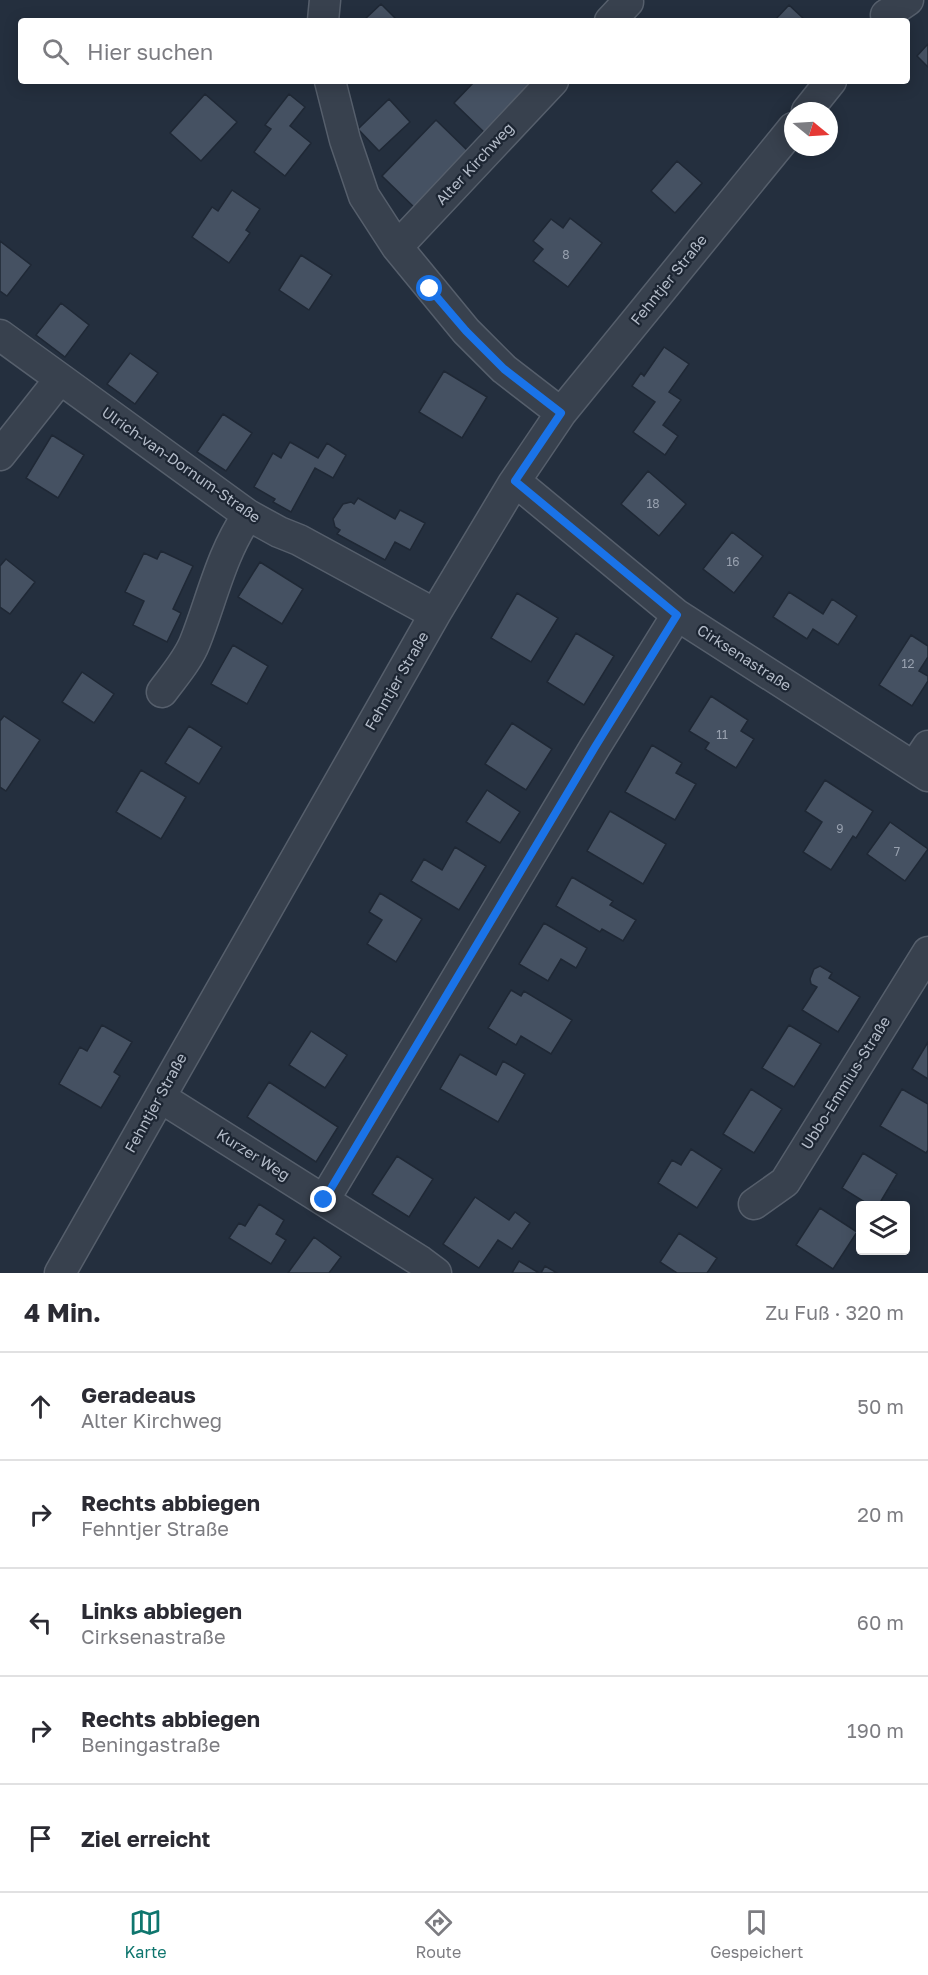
<!DOCTYPE html>
<html lang="de">
<meta charset="utf-8">
<style>
:root{--surface:#fff;--page:#f2f2f3;--text:#2b2b33;--muted:#7c7c81;--line:#e1e1e2;--accent:#0f766e}
body{margin:0;font-family:"Golos Text",sans-serif;background:var(--page);color:var(--text)}
.controls{position:absolute;right:18px;bottom:18px;display:grid;overflow:hidden;border-radius:6px;box-shadow:0 3px 15px #0003}
.controls button{width:54px;height:54px;display:grid;place-items:center;padding:0;border:0;border-bottom:2px solid var(--line);background:var(--surface);color:var(--text);font:30px sans-serif}
.compass{position:absolute;left:784px;top:102px;width:54px;height:54px;border-radius:50%;background:var(--surface);box-shadow:0 3px 15px #0003;rotate:108deg}
.stop{position:absolute;width:18px;height:18px;margin:-14px;border:4px solid #1a73e8;border-radius:50%;background:#fff}
.stop.end{background:#1a73e8;border-color:#fff;box-shadow:0 2px 6px #0008}
.list{margin:0;padding:0;list-style:none}
h2{display:flex;justify-content:space-between;align-items:center;height:78px;margin:0;padding:0 24px;font-size:26px}
h2 small{font-size:20px;font-weight:400;color:var(--muted)}
.list li{display:grid;grid-template-columns:39px 1fr auto;gap:18px;align-items:center;box-sizing:border-box;height:108px;padding:0 24px;border-top:2px solid var(--line)}
.list b{display:block;font-size:22px;white-space:nowrap}
.list p{margin:0;font-size:20px;white-space:nowrap;color:var(--muted)}
.list em{font-size:20px;font-style:normal;color:var(--muted)}
.icon{flex:none;width:33px;height:33px;fill:none;stroke:currentColor;stroke-width:2;stroke-linecap:round;stroke-linejoin:round}
.map{position:relative;flex:none;width:928px;height:1273px;overflow:hidden}
.search{position:absolute;background:var(--surface);box-shadow:0 3px 15px #0003;left:18px;right:18px;top:18px;height:66px;display:flex;align-items:center;gap:15px;box-sizing:border-box;padding:0 21px;border-radius:6px;color:var(--muted);font-size:22px}
.sheet{height:618px;background:var(--surface)}
nav{display:flex;justify-content:space-around;align-items:center;box-sizing:border-box;height:84px;border-top:2px solid var(--line);background:var(--surface);font-size:16px;color:var(--muted)}
nav a{display:grid;justify-items:center;gap:3px}
nav .on{color:var(--accent)}
.map>svg:first-child{display:block}
.building{fill:#455162;stroke:#1f2835;stroke-width:1.5}
.lines{fill:none;stroke-linecap:round;stroke-linejoin:round}
.minor-casing{stroke:#565f6c;stroke-width:33}
.minor{stroke:#38414e;stroke-width:30}
.route{stroke:#1a73e8;stroke-width:8}
.labels{text-anchor:middle;stroke-width:4.5;stroke-linejoin:round;paint-order:stroke}
.number-label{font-size:12px;fill:#98a1af}
.street-label{font-size:15px;fill:#b4bcc9;stroke:#1d2633}
</style>
<div class="map">
<svg width="928" height="1273" viewBox="0 0 928 1273">
<rect width="100%" height="100%" fill="#242f3e"/>
<!-- building -->
<path class="building" d="M381 4 398 21H363Z
M789 5 806 21H774Z
M928 44V67L917 56Z
M475 81H540L487 135 454 103Z
M205 94 237 122 201 161 170 133Z
M289 94 305 107 290 126 311 143 285 176 254 152 271 129 265 125Z
M389 99 410 122 379 151 358 129Z
M436 120 471 154 417 210 382 176Z
M677 161 702 183 675 213 651 191Z
M232 190 260 209 246 230 250 233 229 263 192 237 212 207 218 211Z
M570 218 602 243 568 287 533 261 543 249 533 241 551 219 563 228Z
M0 241 31 265 7 296 0 291Z
M301 255 332 275 309 310 279 290Z
M61 303 89 325 65 357 36 335Z
M664 347 689 364 669 392 681 400 663 425 678 436 665 455 633 432 655 402 632 386 641 373 644 376Z
M130 353 158 373 135 404 107 384Z
M444 371 487 397 462 438 419 412Z
M223 414 252 433 226 471 197 452Z
M52 435 84 455 58 498 26 478Z
M290 442 318 458 327 443 346 455 333 478 315 468 291 512 273 502 275 499 254 487 273 453 281 458Z
M648 471 686 504 659 536 621 504Z
M358 498 395 519 400 510 425 523 410 550 395 542 385 560 337 534 340 530 335 527 333 519 343 504 351 502 354 504Z
M732 532 763 556 734 593 703 569Z
M161 551 193 566 173 609 181 613 167 642 133 625 144 601 125 592 144 553 157 559Z
M6 559 35 582 10 614 0 607V566Z
M260 562 303 589 282 624 238 597Z
M789 592 823 614 832 599 857 616 838 645 813 629 807 639 773 617Z
M517 593 558 618 531 662 491 638Z
M576 633 614 656 584 705 547 682Z
M911 635 928 646V657L919 671 928 676V681L912 706 879 685Z
M233 645 268 666 247 704 211 684Z
M82 672 114 694 94 723 62 702Z
M711 696 748 720 741 731 754 739 736 768 705 749 709 743 689 731Z
M4 716 40 740 6 791 0 787V721Z
M512 723 552 749 526 790 485 764Z
M189 726 222 747 199 784 165 763Z
M652 745 682 763 676 773 696 784 675 820 625 792Z
M141 770 186 797 161 839 116 812Z
M825 780 873 811 856 838 853 836 831 870 803 852 822 822 805 811Z
M487 790 520 812 500 843 466 822Z
M610 811 666 844 643 884 587 851Z
M890 822 928 849 905 881 867 854Z
M455 847 486 866 459 910 411 881 424 859 442 870Z
M572 877 613 901 610 905 636 920 623 941 602 929 600 932 556 906Z
M380 893 422 919 396 962 367 944 382 920 369 912Z
M544 923 587 948 576 968 561 959 548 981 519 964Z
M820 966 832 973 829 978 860 997 838 1032 802 1010 817 987 811 984 810 979 814 969Z
M511 990 521 996 524 991 572 1020 551 1054 521 1036 516 1045 488 1028Z
M102 1025 132 1042 114 1072 120 1076 101 1108 59 1084 80 1047 87 1051Z
M789 1025 821 1044 794 1087 762 1068Z
M311 1031 347 1055 325 1088 289 1065Z
M928 1042V1079L912 1069Z
M460 1054 496 1075 503 1061 525 1074 498 1122 440 1089Z
M269 1082 338 1127 316 1162 247 1117Z
M751 1089 782 1109 754 1153 723 1134Z
M902 1089 928 1104V1150L926 1153 880 1126Z
M691 1149 722 1169 697 1208 658 1183 672 1160 681 1165Z
M863 1153 897 1174 878 1206H871L842 1188Z
M397 1156 433 1179 409 1217 372 1194Z
M475 1197 509 1220 515 1212 530 1223 512 1249 498 1240 479 1268 443 1244Z
M259 1204 284 1220 276 1234 286 1240 271 1264 229 1238 239 1223 245 1226Z
M820 1208 857 1232 833 1269 796 1245Z
M679 1233 717 1258 707 1273H677L660 1262Z
M314 1237 341 1257 329 1273H288Z
M519 1261 539 1273H512Z
M545 1266 557 1273H541Z"/>
<g class="lines">
<defs>
<path id="minor" d="M886 15 908 0
M323 21 325 0
M610 21 628 2
M330 81 345 140 364 196 397 247 466 331 504 369 561 413
M807 111 831 81
M397 247 553 81
M0 335 248 515 279 532 299 540 435 614
M0 455 60 379
M515 481 677 615 928 776
M162 692C173 677 188 660 195 642 212 599 221 554 248 515
M914 767 928 746
M160 1097 420 1261 436 1273
M324 1200 595 747 677 615
M754 1204 785 1182 928 952
M60 1273 435 614 513 484 561 413 793 128"/>
</defs>
<!-- minor casing -->
<use href="#minor" class="minor-casing"/>
<!-- minor -->
<use href="#minor" class="minor"/>
</g>
<g class="lines">
<!-- route -->
<path class="route" d="M324 1200 595 747 677 615 515 481 561 413 504 369 466 331 430 289"/>
</g>
<g class="labels">
<!-- number labels -->
<g class="number-label">
<text x="566" y="259">8</text>
<text x="653" y="508">18</text>
<text x="733" y="566">16</text>
<text x="908" y="668">12</text>
<text x="722" y="739">11</text>
<text x="840" y="833">9</text>
<text x="897" y="856">7</text>
</g>
<!-- street labels -->
<g class="street-label">
<text transform="translate(475 164) rotate(-47)" y="5">Alter Kirchweg</text>
<text transform="translate(669 280) rotate(-51)" y="5">Fehntjer Straße</text>
<text transform="translate(181 465) rotate(35)" y="5">Ulrich-van-Dornum-Straße</text>
<text transform="translate(744 658) rotate(33)" y="5">Cirksenastraße</text>
<text transform="translate(397 681) rotate(-60)" y="5">Fehntjer Straße</text>
<text transform="translate(846 1083) rotate(-58)" y="5">Ubbo-Emmius-Straße</text>
<text transform="translate(156 1103) rotate(-61)" y="5">Fehntjer Straße</text>
<text transform="translate(253 1155) rotate(32)" y="5">Kurzer Weg</text>
</g>
</g>
</svg>
<div class="controls">
<button><svg class="icon" aria-label="layers" viewBox="0 0 24 24"><path d="M12 4l9 5-9 5-9-5zM3 14l9 5 9-5"/></svg></button>
</div>
<svg class="compass" viewBox="-18 -18 36 36"><path d="M0-13l5 13h-10z" fill="#e53935"/><path d="M0 13l5-13h-10z" fill="#7c7c81"/></svg>
<div class="stop" style="left:430px;top:289px"></div>
<div class="stop end" style="left:324px;top:1200px"></div>
<div class="search"><svg class="icon" aria-label="search" viewBox="0 0 24 24"><circle cx="10" cy="10" r="6"/><path d="M15 15l6 6"/></svg>Hier suchen</div>
</div>
<section class="sheet">
<h2>4 Min.<small>Zu Fuß · 320 m</small></h2>
<ul class="list">
<li><svg class="icon" aria-label="ahead" viewBox="0 0 24 24"><path d="M12 20V5M6 11l6-6 6 6"/></svg><div><b>Geradeaus</b><p>Alter Kirchweg</p></div><em>50 m</em></li>
<li><svg class="icon" aria-label="right" viewBox="0 0 24 24"><path d="M7 20v-9h11M14 6l5 5-5 5"/></svg><div><b>Rechts abbiegen</b><p>Fehntjer Straße</p></div><em>20 m</em></li>
<li><svg class="icon" aria-label="left" viewBox="0 0 24 24"><path d="M17 20v-9H6M10 6l-5 5 5 5"/></svg><div><b>Links abbiegen</b><p>Cirksenastraße</p></div><em>60 m</em></li>
<li><svg class="icon" aria-label="right" viewBox="0 0 24 24"><path d="M7 20v-9h11M14 6l5 5-5 5"/></svg><div><b>Rechts abbiegen</b><p>Beningastraße</p></div><em>190 m</em></li>
<li><svg class="icon" aria-label="arrive" viewBox="0 0 24 24"><path d="M6 21V4h12l-3 4 3 4H6"/></svg><div><b>Ziel erreicht</b></div></li>
</ul>
</section>
<nav>
<a class="on"><svg class="icon" aria-label="map" viewBox="0 0 24 24"><path d="M3 6l6-2 6 2 6-2v14l-6 2-6-2-6 2zM9 4v14M15 6v14"/></svg>Karte</a>
<a><svg class="icon" aria-label="directions" viewBox="0 0 24 24"><path d="M12 3l9 9-9 9-9-9zM9 14v-3h6M13 9l2 2-2 2"/></svg>Route</a>
<a><svg class="icon" aria-label="saved" viewBox="0 0 24 24"><path d="M7 4h10v16l-5-4-5 4z"/></svg>Gespeichert</a>
</nav>
